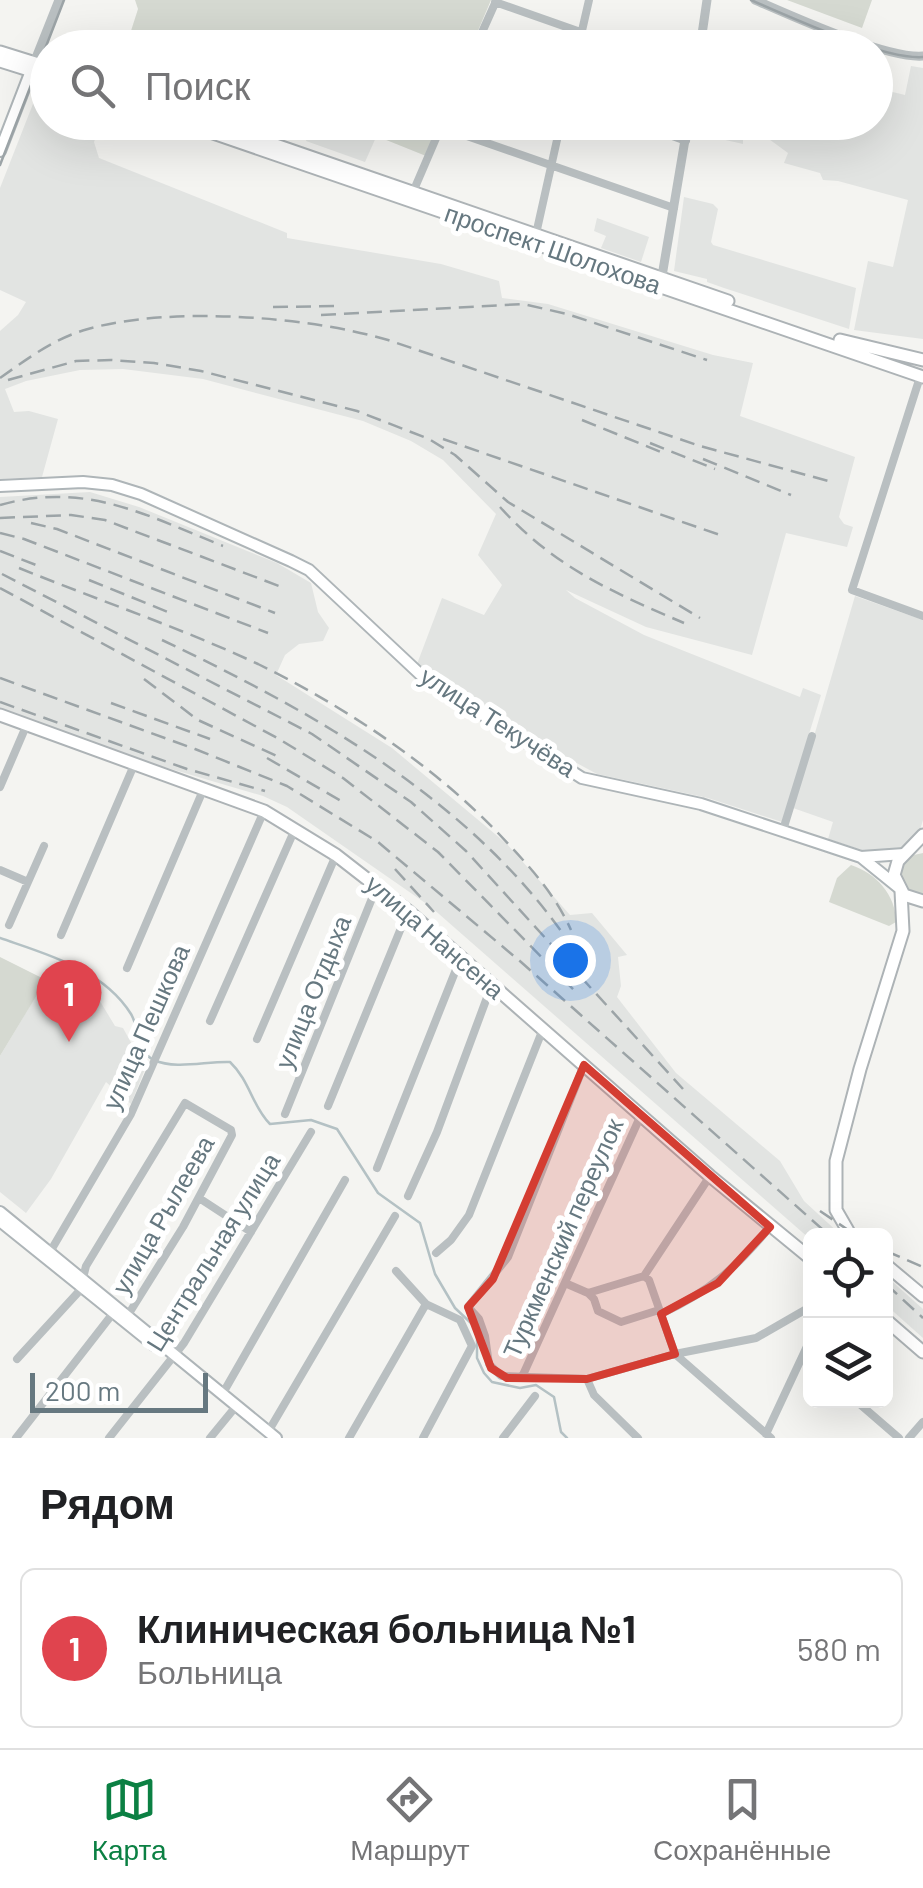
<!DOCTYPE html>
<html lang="ru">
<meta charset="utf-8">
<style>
:root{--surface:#fff;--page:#f2f2f2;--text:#202124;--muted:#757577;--line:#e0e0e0;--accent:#0b8043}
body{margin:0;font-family:Barlow,sans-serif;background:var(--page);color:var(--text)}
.controls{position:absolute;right:30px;bottom:30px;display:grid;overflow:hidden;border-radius:15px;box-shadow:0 10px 40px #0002}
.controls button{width:90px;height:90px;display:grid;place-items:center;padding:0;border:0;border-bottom:2px solid var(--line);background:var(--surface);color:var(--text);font:50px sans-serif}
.scale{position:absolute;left:30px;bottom:25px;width:178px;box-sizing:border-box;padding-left:10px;border:5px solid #667880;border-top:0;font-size:28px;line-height:35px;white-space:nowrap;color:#667880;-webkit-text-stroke:8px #fff;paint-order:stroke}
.you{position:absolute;left:570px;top:960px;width:35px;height:35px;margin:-25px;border:8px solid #fff;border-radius:50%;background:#1a73e8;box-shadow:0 0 0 15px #1a73e833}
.badge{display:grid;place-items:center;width:65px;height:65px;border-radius:50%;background:var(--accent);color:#fff;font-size:32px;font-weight:700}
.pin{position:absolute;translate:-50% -82px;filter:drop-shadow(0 2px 5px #0008)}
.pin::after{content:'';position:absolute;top:52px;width:35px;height:30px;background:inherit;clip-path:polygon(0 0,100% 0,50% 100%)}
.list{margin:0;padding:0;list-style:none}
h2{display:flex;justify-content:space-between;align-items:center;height:130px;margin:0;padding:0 40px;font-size:42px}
h2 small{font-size:32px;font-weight:400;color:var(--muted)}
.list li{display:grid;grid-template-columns:65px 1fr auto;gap:30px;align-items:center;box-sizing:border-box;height:160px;margin:0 20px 20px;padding:0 20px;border:2px solid var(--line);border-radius:15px}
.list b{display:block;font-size:38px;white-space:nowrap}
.list p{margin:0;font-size:32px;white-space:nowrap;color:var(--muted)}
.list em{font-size:32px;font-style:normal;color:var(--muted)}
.icon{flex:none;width:55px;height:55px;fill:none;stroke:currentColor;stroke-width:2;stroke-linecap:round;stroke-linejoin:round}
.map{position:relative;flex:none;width:923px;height:1438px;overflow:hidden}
.search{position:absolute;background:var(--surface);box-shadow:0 10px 40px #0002;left:30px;right:30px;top:30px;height:110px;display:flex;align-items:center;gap:25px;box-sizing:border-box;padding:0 35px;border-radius:55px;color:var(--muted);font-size:38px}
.sheet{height:310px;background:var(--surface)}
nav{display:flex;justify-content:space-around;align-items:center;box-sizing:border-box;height:140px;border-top:2px solid var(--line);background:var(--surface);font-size:28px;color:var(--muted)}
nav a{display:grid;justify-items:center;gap:5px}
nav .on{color:var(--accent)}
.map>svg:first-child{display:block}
.built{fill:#e2e4e2}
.green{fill:#d5d9d1}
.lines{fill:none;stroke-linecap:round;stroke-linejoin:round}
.stream{stroke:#b4c1c4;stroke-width:2.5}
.secondary-casing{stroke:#aeb5b8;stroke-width:14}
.primary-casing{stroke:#adb3b6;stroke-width:15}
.minor{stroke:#b9bfc1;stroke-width:8}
.tertiary{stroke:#b9bfc1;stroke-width:9}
.secondary{stroke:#fff;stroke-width:10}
.primary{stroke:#fff;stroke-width:11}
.tram{stroke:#9ca4a7;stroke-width:2.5}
.rail{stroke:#9ca4a7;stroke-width:2.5;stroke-dasharray:15 8;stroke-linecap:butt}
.marked{fill:#d43d32;fill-opacity:0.2;stroke:#d43d32;stroke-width:8;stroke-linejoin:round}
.labels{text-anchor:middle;stroke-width:10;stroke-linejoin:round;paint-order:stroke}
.street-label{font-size:25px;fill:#667880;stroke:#fff}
</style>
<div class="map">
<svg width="923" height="1438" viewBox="0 0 923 1438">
<rect width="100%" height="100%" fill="#f4f4f1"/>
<!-- built -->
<path class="built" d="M911 66 923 68V339L854 330 868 261 893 267 908 200 838 181 823 180 820 173 784 163 788 153 758 131 743 128V144L708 136V131L731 138 722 123 876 122V88L905 95Z
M40 86 47 89 48 122 101 123 94 142 99 158 287 233V238L441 264 499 281 502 298 548 304 713 355 753 363 740 416 855 457 839 517 844 524 853 527 847 547 786 533 752 655 646 627 566 590 575 598 644 635 800 697 803 688 821 695 782 822 708 798 597 774 536 741 417 664 442 598 484 615 502 585 478 555 496 514 443 460 411 441 363 421 203 379 123 369 80 370 26 381 5 389 14 412 29 411 58 419 42 477 0 479V331L18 315 26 302 0 290V188Z
M312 123H344L377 135 365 162 306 141Z
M684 197 713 204 718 209 711 242 713 245 856 288 849 329 724 288 707 282V279L674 271Z
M597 218 649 237 641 262 601 248 606 236 594 231Z
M90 492 139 507 277 563 311 583 318 612 329 628 323 641 299 644 285 655 276 675 392 748 507 844 570 915 592 913 627 955 618 957 621 986 617 997 676 1073 780 1161 804 1201 841 1235 810 1236V1239L431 907 287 807 263 796 137 759 0 708V497Z
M855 596 923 620V820L917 840 899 849 890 859 828 839 833 822 793 808Z
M51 971 92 988 115 1026 123 1028 139 1057 147 1064 131 1104 106 1082 51 1179 26 1213 0 1192V1056Z
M886 1276 923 1309V1338L886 1305Z"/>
<!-- green -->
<path class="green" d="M135 0H491L471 47 152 48 130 34 138 9Z
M787 0H872L862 28Z
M344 123H440L426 156Z
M923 853V898L914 897 900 885 899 869 909 856Z
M851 865C876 873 896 895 896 922L889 926 829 902 837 878Z
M0 957 46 980 0 1056Z"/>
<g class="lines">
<!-- stream -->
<path class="stream" d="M0 938C46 954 103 969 131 1014 141 1031 134 1050 154 1060 176 1070 206 1061 230 1062 250 1081 252 1106 270 1124L311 1120 337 1129 378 1193 420 1223 435 1274 455 1308 473 1325 477 1334V1358L484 1373 492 1382 520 1388 536 1385 554 1397 561 1432 567 1438"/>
<defs>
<path id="secondary" d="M0 151 34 63
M0 486 83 482 112 485 141 494 291 561 309 570 422 676 582 778 701 804 822 844 861 857 898 887
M861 857 904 854
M0 1212 276 1438
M0 1221 154 1345"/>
<path id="primary" d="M0 52 48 67
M0 61 48 76
M181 122 923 377
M209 122 728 301
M840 340 923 360
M0 715 264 811 336 855 408 911 710 1176 810 1258
M923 835 898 861 894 875 904 895 923 901
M851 1236 836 1210V1161L860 1069 903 931 901 891
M886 1265 923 1296
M886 1320 923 1352"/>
</defs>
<!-- secondary casing -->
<use href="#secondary" class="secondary-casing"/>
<!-- primary casing -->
<use href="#primary" class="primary-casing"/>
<!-- minor -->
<path class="minor" d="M495 2 626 48
M475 48 496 1
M578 48 589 0
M634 122 686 141
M441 127 674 208
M413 192 443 122
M536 234 561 122
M920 377 852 590 923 616
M0 787 27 724
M783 830 812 736
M0 870 28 882
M9 925 44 846
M61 935 134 765
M127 968 204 788
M210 1021 295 829
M257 1039 336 855
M584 1065 508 1257 468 1307 479 1319 485 1336 489 1364 501 1376 587 1379 675 1354 756 1338 810 1307
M328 1106 408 911
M285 1114 377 886
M377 1168 461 957
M408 1196 437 1132 492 984
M199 1198 251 1232
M50 1252 131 1114 264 811
M436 1253 451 1240 469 1215 543 1029
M396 1271 426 1304 460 1320 472 1346 423 1438
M644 1276 710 1176
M83 1278 86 1266 185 1103 231 1130 232 1135 183 1227 128 1315
M565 1283 588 1293 644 1276 649 1280 675 1354 771 1438
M588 1293 594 1299 598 1311 621 1322 659 1310
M661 1314C710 1291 735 1269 770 1227
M17 1359 83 1287
M522 1377 641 1115
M587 1379 594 1395 638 1438
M223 1393 345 1180
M855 1400 899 1438
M268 1432 395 1216
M766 1434 810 1340
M16 1438 114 1312
M109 1438 184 1343 311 1132
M210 1438 233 1410
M349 1438 426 1304
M503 1438 535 1396
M909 1438 923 1422"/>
<!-- tertiary -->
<path class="tertiary" d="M755 0C792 16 886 59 923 56
M700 48 707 0
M34 63 59 0
M661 282 688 122"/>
<!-- secondary -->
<use href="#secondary" class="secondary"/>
<!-- primary -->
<use href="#primary" class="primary"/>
<!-- tram -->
<path class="tram" d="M751 0C790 17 884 60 923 57
M0 165 64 0"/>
<!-- rail -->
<path class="rail" d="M273 307 337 306
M321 315 523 304 567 314 707 360
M0 378C27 359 55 338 88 329 169 306 307 316 388 340L700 446 832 482
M8 380 76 361 111 360 154 363 201 371 357 411 429 439 455 455 508 502 700 618
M582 420 661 452
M443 439 720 535
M650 443 715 469
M703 459 791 495
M0 505C85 481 146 515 223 546
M500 507C554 567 612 592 684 623
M0 518 71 515 105 520 279 586
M31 523 57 529 275 613
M0 533 24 539 268 633
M0 551 36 565
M19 568C98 600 181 628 258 664 344 706 433 765 499 834 527 864 554 892 571 930
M2 574 312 734 411 802 466 851 683 1089
M89 580 168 612
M0 588 279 739 343 778 438 852 574 990
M162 640C318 714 482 806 578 956
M0 678 195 749 287 786 378 842 521 962 830 1236
M144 679 198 720 281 758
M0 702 187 769 265 791
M111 703 210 739
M267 758 341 801
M395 869 434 912
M820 1211 857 1236
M886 1251 923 1267
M886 1284 923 1318"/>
</g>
<!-- marked area -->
<path class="marked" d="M584 1065 770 1227 718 1283 661 1314 675 1354 587 1379 507 1378 491 1368 468 1307 493 1279Z"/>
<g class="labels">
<!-- street labels -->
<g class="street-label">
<text transform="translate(553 249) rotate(19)" y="9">проспект Шолохова</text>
<text transform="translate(498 722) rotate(33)" y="9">улица Текучёва</text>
<text transform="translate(435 937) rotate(41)" y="9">улица Нансена</text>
<text transform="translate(313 992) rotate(-68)" y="9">улица Отдыха</text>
<text transform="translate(146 1027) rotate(-66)" y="9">улица Пешкова</text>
<text transform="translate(163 1215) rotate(-60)" y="9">улица Рылеева</text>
<text transform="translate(563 1238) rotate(-66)" y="9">Туркменский переулок</text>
<text transform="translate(213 1252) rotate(-58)" y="9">Центральная улица</text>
</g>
</g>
</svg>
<div class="controls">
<button><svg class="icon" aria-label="locate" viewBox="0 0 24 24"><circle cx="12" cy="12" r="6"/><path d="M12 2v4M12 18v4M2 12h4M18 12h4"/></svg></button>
<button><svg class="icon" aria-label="layers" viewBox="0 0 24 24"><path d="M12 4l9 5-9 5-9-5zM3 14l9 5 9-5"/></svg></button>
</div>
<div class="scale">200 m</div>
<div class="you"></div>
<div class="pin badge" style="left:69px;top:1042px;background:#e0444e">1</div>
<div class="search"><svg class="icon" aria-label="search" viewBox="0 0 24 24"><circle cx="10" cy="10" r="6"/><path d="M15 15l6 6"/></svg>Поиск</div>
</div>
<section class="sheet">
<h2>Рядом<small></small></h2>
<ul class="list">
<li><span class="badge" style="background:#e0444e">1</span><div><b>Клиническая больница №1</b><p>Больница</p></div><em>580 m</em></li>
</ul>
</section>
<nav>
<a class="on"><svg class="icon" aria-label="map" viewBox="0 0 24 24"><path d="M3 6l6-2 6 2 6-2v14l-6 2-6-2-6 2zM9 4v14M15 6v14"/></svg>Карта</a>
<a><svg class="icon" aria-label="directions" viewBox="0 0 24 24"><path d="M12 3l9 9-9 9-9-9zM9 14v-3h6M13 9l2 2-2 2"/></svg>Маршрут</a>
<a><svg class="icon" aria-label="saved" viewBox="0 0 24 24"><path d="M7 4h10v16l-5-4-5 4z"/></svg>Сохранённые</a>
</nav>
